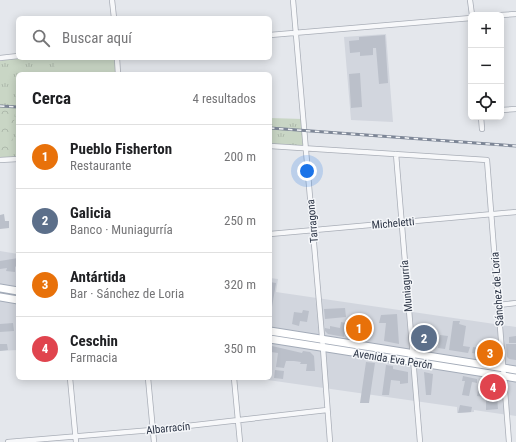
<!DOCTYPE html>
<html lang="es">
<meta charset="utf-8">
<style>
:root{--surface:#fff;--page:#f6f6f6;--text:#202124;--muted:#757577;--line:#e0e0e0;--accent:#d1495b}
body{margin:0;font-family:"Roboto Condensed",sans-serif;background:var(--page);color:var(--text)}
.controls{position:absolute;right:12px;top:12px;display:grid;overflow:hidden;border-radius:6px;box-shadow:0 2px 10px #0003}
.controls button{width:36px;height:36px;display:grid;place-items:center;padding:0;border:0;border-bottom:1px solid var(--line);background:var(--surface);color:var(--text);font:20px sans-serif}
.you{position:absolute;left:307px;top:171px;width:14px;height:14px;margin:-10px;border:3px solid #fff;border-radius:50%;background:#1a73e8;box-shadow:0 0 0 6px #1a73e833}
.badge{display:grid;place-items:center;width:26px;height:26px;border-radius:50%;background:var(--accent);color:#fff;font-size:13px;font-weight:700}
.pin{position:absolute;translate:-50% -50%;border:2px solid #fff;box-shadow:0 1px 4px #0006}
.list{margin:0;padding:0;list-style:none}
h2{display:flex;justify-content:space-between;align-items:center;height:52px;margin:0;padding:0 16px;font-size:17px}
h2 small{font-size:13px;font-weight:400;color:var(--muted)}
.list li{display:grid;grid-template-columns:26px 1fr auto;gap:12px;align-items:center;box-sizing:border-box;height:64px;padding:0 16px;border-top:1px solid var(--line)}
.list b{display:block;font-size:15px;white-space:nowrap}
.list p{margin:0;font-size:13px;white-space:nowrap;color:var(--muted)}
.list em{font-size:13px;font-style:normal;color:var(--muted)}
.icon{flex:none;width:22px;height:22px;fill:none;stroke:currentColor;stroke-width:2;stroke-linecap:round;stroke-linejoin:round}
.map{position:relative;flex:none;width:516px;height:442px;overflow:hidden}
.search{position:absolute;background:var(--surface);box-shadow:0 2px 10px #0003;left:16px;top:16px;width:256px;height:44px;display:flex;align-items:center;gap:10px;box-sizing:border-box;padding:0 14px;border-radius:6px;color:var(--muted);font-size:15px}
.panel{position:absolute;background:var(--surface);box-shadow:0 2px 10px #0003;left:16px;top:72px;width:256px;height:308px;border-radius:6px}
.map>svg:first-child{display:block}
.built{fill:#d2d6de}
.grass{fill:url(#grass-tufts)}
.park{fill:url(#park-crowns)}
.garden{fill:#c9d6c5}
.building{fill:#bbc0ca}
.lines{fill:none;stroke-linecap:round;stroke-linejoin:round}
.minor-casing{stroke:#a9aeb7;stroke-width:6}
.primary-casing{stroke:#a3abb8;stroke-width:9}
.minor{stroke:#f7f8fa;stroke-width:4.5}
.primary{stroke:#fff;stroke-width:7}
.rail-casing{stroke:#7d8696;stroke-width:3}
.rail{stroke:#f4f6f9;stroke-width:1.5;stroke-dasharray:4.5;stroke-linecap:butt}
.labels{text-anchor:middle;stroke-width:3;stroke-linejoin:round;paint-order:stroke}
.street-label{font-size:11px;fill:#2b3445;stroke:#f4f6f9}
</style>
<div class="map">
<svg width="516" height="442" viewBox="0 0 516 442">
<defs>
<pattern id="grass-tufts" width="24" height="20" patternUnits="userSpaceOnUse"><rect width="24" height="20" fill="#c9d6c5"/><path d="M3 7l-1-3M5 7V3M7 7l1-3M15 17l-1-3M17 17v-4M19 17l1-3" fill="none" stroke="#adb8ab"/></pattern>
<pattern id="park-crowns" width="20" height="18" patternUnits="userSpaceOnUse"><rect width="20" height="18" fill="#c9d6c5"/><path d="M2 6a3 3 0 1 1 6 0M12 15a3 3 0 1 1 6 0" fill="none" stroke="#adb8ab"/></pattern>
</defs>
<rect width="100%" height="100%" fill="#e4e7ec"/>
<!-- built -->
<path class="built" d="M386 34 393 122 351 120 344 37Z
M0 251 18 254V350L0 351Z
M270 278 278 279 276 292 516 327V416L474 410V412L457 413V407L254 378H270Z"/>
<!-- grass -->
<path class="grass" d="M0 58H117L118 74H18V159L0 160Z
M270 118 303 119 306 149 270 146Z"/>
<!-- park -->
<path class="park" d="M0 110 15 111 11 157 0 158Z"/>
<!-- garden -->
<path class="garden" d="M54 58H106L107 74H55Z"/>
<!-- building -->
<path class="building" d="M385 35 388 83 379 84 376 48H373V55L360 56V52L350 53 349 41 359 40V37Z
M360 73 362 107 351 108 349 74Z
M4 214 5 221H9V228L0 229V215Z
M18 258V270L15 266V272L6 271 7 268 0 269V261Z
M270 282 276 283 271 313H270Z
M345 308 346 317 325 319 324 309Z
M303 310 309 311 307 322 300 321 299 326 292 324 294 312 302 313Z
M397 314 399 344 384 341 386 323H379L381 315Z
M453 321H460L459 324 466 326 463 346 470 347 468 353 449 350Z
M341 322 346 323 344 337 328 334 325 331V328L330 329V326L340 328Z
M13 323 14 331 0 332V324Z
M417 328 432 331 429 348 419 347Z
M440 335 448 336 445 349 438 348Z
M516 336V343H509V337Z
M492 343H495L496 354 493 357 472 353 473 347 491 350Z
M0 344H7L8 350 0 351Z
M506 344H516V360L509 359 507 357Z
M272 346 302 353 303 351 310 352 314 356 315 371H306L307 364H300L301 362 294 361H286L284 368 276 367 278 353 271 352Z
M366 362 375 363 369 403H360Z
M386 365 393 366V369L408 372V383L400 384V381L391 380 389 395H382Z
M275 370 284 371 283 379 274 378Z
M424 372 433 374 431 395H426Z
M463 376 477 379V383L472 382 469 396 462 395 465 381H462Z
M480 380 496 383 498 409 486 410V397L477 396Z
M460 405 472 407 471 412 458 413Z"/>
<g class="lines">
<defs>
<path id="minor" d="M112 0 114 18
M293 0 323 348 330 442
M470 0 472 15
M501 15 516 14
M270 35 471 18
M0 58 18 56
M117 58 118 74
M501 110 516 109
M481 117 482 129
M270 146 487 160 509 442
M396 154 420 442
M0 160 18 159
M270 234 516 212
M498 305 516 303
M70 378 76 442
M148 378 154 442
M234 378 240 442
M8 442 152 430 327 410"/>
<path id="primary" d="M0 288 18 291
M0 297 18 300
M270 331 516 370
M270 339 516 378"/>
</defs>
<!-- minor casing -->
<use href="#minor" class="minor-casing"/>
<!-- primary casing -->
<use href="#primary" class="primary-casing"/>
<!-- minor -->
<use href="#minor" class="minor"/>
<!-- primary -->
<use href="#primary" class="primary"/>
<defs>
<path id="rail" d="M0 106 18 107
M270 128 516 146"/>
</defs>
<!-- rail casing -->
<use href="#rail" class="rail-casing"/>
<!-- rail -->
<use href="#rail" class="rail"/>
</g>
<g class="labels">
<!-- street labels -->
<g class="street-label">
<text transform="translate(312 221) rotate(-95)" y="4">Tarragona</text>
<text transform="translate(393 223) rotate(-5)" y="4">Micheletti</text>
<text transform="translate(406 286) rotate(-95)" y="4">Muniagurría</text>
<text transform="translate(497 289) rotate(-94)" y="4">Sánchez de Loria</text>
<text transform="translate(393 359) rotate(9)" y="4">Avenida Eva Perón</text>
<text transform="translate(168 428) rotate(-6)" y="4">Albarracín</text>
</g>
</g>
</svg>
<div class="controls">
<button>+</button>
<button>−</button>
<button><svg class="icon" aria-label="locate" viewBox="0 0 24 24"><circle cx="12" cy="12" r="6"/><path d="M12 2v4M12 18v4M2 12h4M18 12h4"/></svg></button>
</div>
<div class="you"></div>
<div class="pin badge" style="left:359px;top:328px;background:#e8710a">1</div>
<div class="pin badge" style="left:424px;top:338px;background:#5c6f8a">2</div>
<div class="pin badge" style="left:490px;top:353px;background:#e8710a">3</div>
<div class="pin badge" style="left:493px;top:387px;background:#e0444e">4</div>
<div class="search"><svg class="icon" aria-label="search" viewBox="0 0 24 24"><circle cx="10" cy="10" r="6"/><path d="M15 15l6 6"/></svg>Buscar aquí</div>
<section class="panel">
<h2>Cerca<small>4 resultados</small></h2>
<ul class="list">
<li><span class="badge" style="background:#e8710a">1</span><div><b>Pueblo Fisherton</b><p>Restaurante</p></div><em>200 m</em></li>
<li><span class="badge" style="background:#5c6f8a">2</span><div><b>Galicia</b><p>Banco · Muniagurría</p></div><em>250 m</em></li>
<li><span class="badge" style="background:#e8710a">3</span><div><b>Antártida</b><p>Bar · Sánchez de Loria</p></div><em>320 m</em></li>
<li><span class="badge" style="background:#e0444e">4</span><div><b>Ceschin</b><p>Farmacia</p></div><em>350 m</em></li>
</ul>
</section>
</div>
